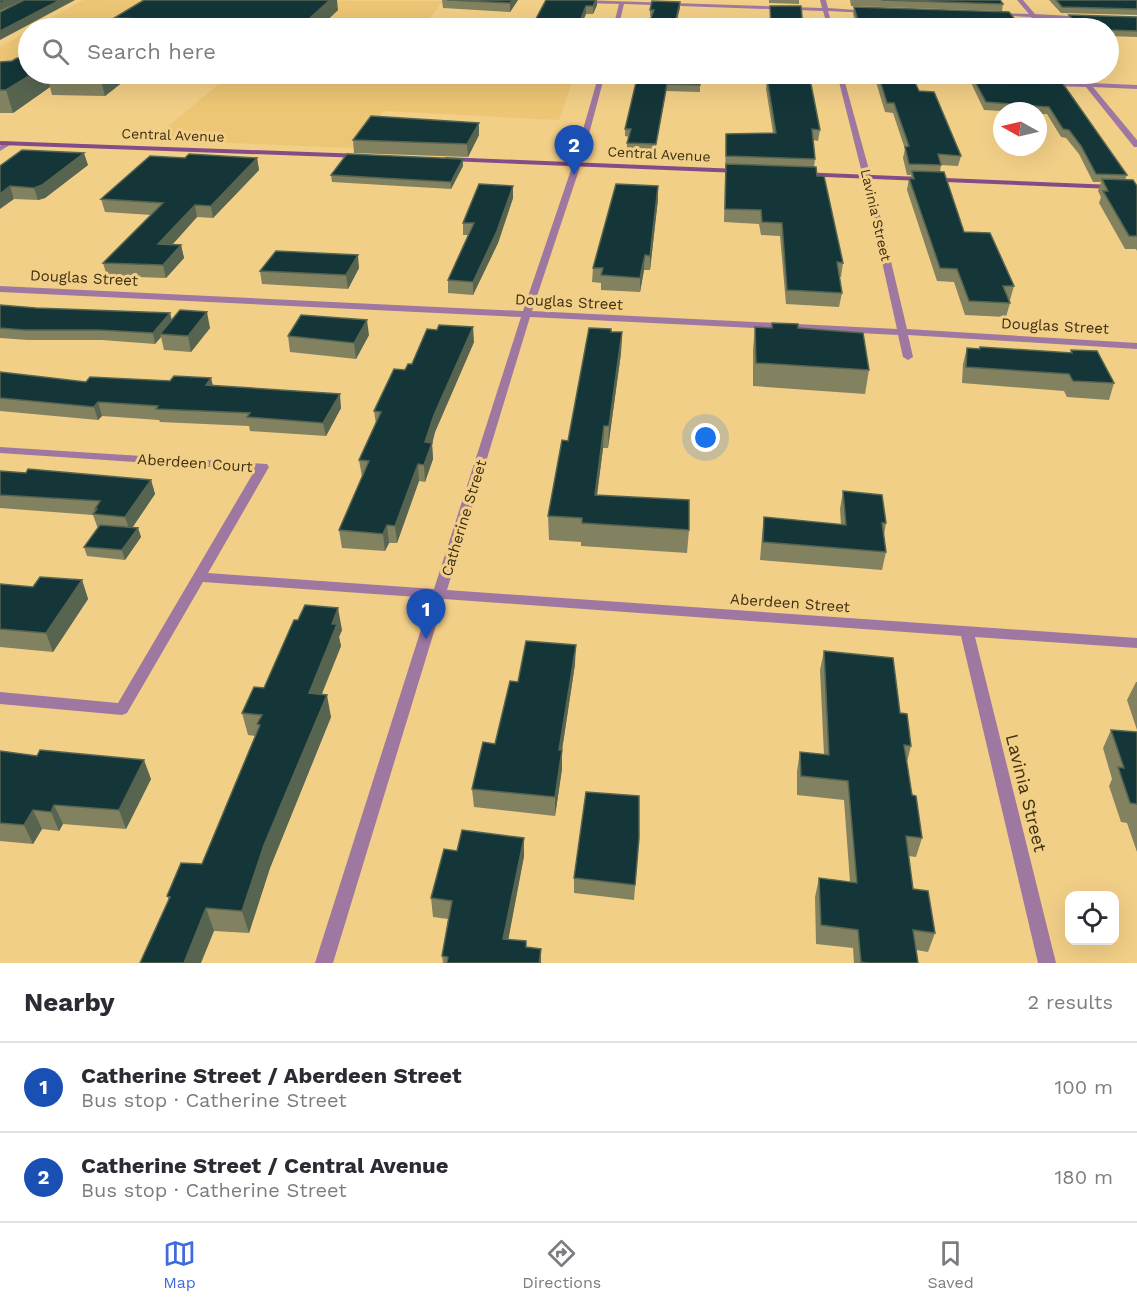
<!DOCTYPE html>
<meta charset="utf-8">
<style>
:root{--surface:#fff;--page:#f2f2f3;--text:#2b2b33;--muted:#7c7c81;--line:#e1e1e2;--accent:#3e6cdd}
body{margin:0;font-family:"Work Sans",sans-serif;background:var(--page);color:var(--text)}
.controls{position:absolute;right:18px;bottom:18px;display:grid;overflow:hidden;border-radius:12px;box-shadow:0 6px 24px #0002}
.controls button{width:54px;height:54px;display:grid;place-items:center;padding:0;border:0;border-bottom:2px solid var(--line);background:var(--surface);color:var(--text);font:30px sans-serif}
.compass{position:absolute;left:993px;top:102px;width:54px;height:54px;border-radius:50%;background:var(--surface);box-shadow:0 6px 24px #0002;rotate:278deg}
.you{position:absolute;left:706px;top:438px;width:21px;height:21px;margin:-15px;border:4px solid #fff;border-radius:50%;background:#1a73e8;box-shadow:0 0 0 9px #1a73e833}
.badge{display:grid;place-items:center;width:39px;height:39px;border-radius:50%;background:var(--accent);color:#fff;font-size:20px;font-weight:700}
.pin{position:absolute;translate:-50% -50px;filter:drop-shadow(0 2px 3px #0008)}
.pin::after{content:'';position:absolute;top:32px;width:21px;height:18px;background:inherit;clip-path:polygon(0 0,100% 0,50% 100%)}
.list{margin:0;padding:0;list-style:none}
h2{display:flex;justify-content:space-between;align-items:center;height:78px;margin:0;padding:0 24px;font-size:26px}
h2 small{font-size:20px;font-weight:400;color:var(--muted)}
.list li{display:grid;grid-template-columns:39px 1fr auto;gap:18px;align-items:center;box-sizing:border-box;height:90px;padding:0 24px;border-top:2px solid var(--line)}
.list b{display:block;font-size:22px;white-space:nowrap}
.list p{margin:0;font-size:20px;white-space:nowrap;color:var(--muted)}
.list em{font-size:20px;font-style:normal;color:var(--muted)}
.icon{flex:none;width:33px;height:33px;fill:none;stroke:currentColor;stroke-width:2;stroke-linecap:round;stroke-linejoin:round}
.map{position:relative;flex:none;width:1137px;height:963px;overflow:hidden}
.search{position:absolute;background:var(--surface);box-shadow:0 6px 24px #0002;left:18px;right:18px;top:18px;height:66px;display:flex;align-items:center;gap:15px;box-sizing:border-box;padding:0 21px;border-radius:33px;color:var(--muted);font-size:22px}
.sheet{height:258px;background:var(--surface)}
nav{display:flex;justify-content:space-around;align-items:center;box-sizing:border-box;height:84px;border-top:2px solid var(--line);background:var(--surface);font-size:16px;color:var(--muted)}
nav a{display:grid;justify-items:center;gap:3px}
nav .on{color:var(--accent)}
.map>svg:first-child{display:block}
.built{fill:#edc675}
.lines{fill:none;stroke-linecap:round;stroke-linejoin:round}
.street{fill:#9f78a1;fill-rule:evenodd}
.secondary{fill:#834b87;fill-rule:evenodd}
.wall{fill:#838260}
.shaded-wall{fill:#576450}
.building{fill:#143639;stroke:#576450;stroke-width:1.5}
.labels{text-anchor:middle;stroke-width:6;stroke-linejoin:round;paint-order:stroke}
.far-street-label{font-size:14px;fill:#3d2f11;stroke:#f2cf87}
.street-label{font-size:15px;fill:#3d2f11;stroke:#f2cf87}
.near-street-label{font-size:18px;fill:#3d2f11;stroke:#f2cf87}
</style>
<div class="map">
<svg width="1137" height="963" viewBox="0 0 1137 963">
<rect width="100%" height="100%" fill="#f2cf87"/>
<!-- built -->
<path class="built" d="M83 0 443 1 429 19 523 22 520 28H32Z
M28 31V68L0 67V47Z
M173 74H575L559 120 384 111 355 148 152 140 228 76Z"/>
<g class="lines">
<!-- street -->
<path class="street" d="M581 0 822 8 820 0H826L828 8 871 11 868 13 828 11 833 28H828L823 11 624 4 618 28H613L619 4 583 3Z
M1017 0H1023L1035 14 1087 17 1084 19 1037 18 1046 28H1040L1031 17 994 15 997 13 1029 14Z
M599 74H605L581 164 532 311 897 329 863 177 838 78 769 76 766 74H843L989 80 991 81V83L844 79 871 177 907 329 1137 343V349L908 335 913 357 908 360 903 357 898 335 530 317 447 590 1137 638V648L975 637 1056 963H1038L961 636 444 599 333 963H315L431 598 203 582 127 713 122 715 0 704V692L118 703 255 470 0 453V447L267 464 269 467 208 573 434 589 521 317 0 292V286L523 311 573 164Z
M1076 74H1082L1090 83 1137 85V89L1093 87 1137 140V147H1134L1086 87 1049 86 1046 84 1049 82 1083 83Z
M6 141 13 143 0 151V146Z"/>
<!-- secondary -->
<path class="secondary" d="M0 141 362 154 366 156 362 158 0 145Z
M445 157 739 169 743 171 739 173 448 161 444 159Z
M799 172 1137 186V190L802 176 798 174Z"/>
</g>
<!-- wall -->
<path class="wall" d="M442 0H518L510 12 443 8Z
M546 0 597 5 593 14H586Z
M769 0H799V4L769 3Z
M850 0H1000L1003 4 1002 11 851 6Z
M1049 0H1137V15L1061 13Z
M680 2V8L650 16V10Z
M854 7 1022 28H943V27L895 26 896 28H857L853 14Z
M338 10 319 28H117L114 18Z
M1069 15 1137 17V37L1108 36V28H1074L1067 20Z
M0 62 28 74H133L105 96 52 95 50 87 13 113H0Z
M638 74 700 85V92L666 91 655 152 627 151V143L629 137 625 136V129Z
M877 74 919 91 961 156 958 166 941 165 940 172 964 232 1014 286 1010 300H1008L1010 303 1006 317 965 315 954 282 937 281 907 190 909 178H911V175H907L903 158 905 149 893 113 885 112 876 82Z
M966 74H1055L1053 80 967 76Z
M767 78 780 79 820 130 818 141 813 140 815 159 814 167 843 263 841 277H839L842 293 839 307 786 304 780 236 761 235 759 224 724 222 726 134 773 133 766 89Z
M973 78 1061 81 1127 175 1125 180 1137 186V251L1136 249H1125L1099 203 1101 197 1098 191 1101 182H1093L1079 154 1066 138 1061 137 1047 114H1038V111H1002L984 110 972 85Z
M479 123V135L468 157 354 153 353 140Z
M185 158H257L259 170 213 218 197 217 173 244 181 245 184 258 166 278 107 276 103 263 152 215 105 212 101 199Z
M463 159V166L451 189 332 182 331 175Z
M88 165 45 198 38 200 14 199 0 166Z
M513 198 498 243 473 295 448 293V280L468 235H463V223Z
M658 199 650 270H644L640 292 601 290V283L592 282 593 268Z
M359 268 348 289 262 284 260 271Z
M0 305 36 308 170 313 172 320 210 328 191 352 164 350 161 337 155 344 102 340H28L0 338Z
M772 323 798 328 869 370 865 394 753 386V350L755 327 772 328Z
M611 332H622L621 353 608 448H603L597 495 689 530 687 553 581 546V542L549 540 548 516 568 441Z
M369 335 356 359 290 352 288 336Z
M474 342 435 432 432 443 433 459 425 482 419 481 397 543H389L385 551 342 548 339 530 362 477 359 460 376 424 374 411 405 370 412 364Z
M980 347 1070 353 1071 350 1114 383 1109 400 1067 397 1064 391 962 383 963 364 967 348 979 349Z
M0 372 86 382 170 381 211 378 213 386 341 408 326 436 250 431 249 426 160 422 159 420 102 416 98 420 0 411Z
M0 471 151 480 155 494 132 528H138L141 537 125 560 87 556 84 547 98 529 93 515 0 508Z
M843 491 886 523 884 535 886 552 882 570 760 560 762 535 764 517 841 525 840 509Z
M82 580 88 599 53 652 0 647V584L33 587Z
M342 630 339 637 341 646 322 694 331 717 270 868 249 933 214 931 169 900 167 896 202 864 255 736 248 735 242 713 264 688Z
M824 651 900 713 911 746 907 762 912 795 922 838 916 857 909 856 913 889 935 933 928 952 916 950 918 963H854L853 948 816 944 815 897 819 878 850 882 844 800 797 795V771L800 752 824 755 820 670Z
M575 664 562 750V769L555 816 474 807 472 789 495 744 518 682Z
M1136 682H1137V730L1127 700Z
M1111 730 1137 732V852L1127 823 1121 822 1109 786 1112 779 1103 748Z
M0 751 151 779 126 829 63 824 59 831 42 829 33 844 0 841Z
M639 838 634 900 574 893V878Z
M524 856 508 939 527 947 541 963H443L442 956 448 919 433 917 431 898Z"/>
<!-- shaded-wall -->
<path class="shaded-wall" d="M7 0H23L0 11V3Z
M60 0H75L0 40V31Z
M330 0H337L338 10 319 28H301V26Z
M513 0H518L510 12V3Z
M596 0H597V5L593 14V6Z
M680 2V8L675 28H674Z
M586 6V14L580 28H577Z
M32 74H59L47 76 50 87 13 113 6 90Z
M104 74H133L105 96 100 77Z
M479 123V135L468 157 467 144Z
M84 153 88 165 45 198 38 200 34 188Z
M257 158 259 170 213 218 211 206Z
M463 159V166L451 189V182Z
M10 186 14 199 0 209V194Z
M513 186V198L498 243 473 295V282Z
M658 186V199L650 270V256Z
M195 205 197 217 161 257 158 244Z
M181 245 184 258 166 278 163 265Z
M358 255 359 268 348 289 346 275Z
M645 255 644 270 640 292V278Z
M207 312 210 328 191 352 188 336Z
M170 313 172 323 160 334 161 337 155 344 153 333Z
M367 320 369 335 356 359 354 343Z
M473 327 474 342 435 432 432 444 433 459 425 482 424 465 425 442 434 415Z
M622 332 621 353 608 448 609 426Z
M211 378 214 392 206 385Z
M340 394 341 408 326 436 323 423Z
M98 402 102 416 98 420 94 407Z
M604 426 603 448 594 518 595 495Z
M418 464 419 481 397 543 395 526Z
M151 480 155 494 130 531 125 517Z
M387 525 389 543 385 551 383 534Z
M138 528 141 537 125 560 122 550Z
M82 580 88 599 53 652 46 633Z
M338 608 342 630 339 637 341 646 313 715 309 693 332 624Z
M576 645 575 664 562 750V769L555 816V797L559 750Z
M327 695 331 717 270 868 249 933 242 911 264 845Z
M144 760 151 779 126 829 119 810Z
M54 805 63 824 59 831 51 812Z
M33 810 42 829 33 844 24 825Z
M524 838V856L505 957 503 939Z
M206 908 214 931 201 963H184Z
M541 949V963H539Z"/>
<!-- building -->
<path class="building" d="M0 0H7L0 3Z
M24 0H60L0 31V12Z
M144 0H330L301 26 239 24 234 28H125L141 19 114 18Z
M447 0H513L510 3Z
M546 0H596L593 6H586L577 28H531Z
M881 0H1000L1003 4Z
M1056 0H1137V9L1062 7Z
M652 1 680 2 674 28H647L654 10H650Z
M770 6H801L803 28H771Z
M854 7 1009 12 1022 28H948L944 20 893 19 896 28H860Z
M1069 15 1137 17V31L1108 30V28H1081Z
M17 58H28V74H32L6 90H0V62L12 61Z
M51 74H104L100 77 47 76Z
M638 74H699L700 85 667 84 656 144 627 143 631 129H625Z
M780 74H809L820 130 812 129 815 159 726 156V134L776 133 767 78 780 79Z
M878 74H911L919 91 934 92 961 156 938 154 941 165 909 164 905 147 909 146 894 103H887Z
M973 78 1061 81 1127 175 1096 174 1081 146 1069 130 1063 129 1049 107 986 102Z
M371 116 479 123 467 144 353 140Z
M22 150 84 153 42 185 34 188 10 186 0 194V166Z
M189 154 257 158 211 206 195 205 158 244 181 245 163 265 103 263 163 203 101 199 150 156 185 158Z
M347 154 463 159 451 182 331 175Z
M726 164 816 167 817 176H824L843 263 837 262 842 293 787 290 782 223 762 222 761 210 725 209Z
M912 171 944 172 964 232 990 233 1014 286H1003L1010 303 969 301 957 269 940 268 909 178 914 179Z
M1102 179 1133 180 1137 186V236H1129L1103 191H1108Z
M479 184 513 186 497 231 473 282 448 280 474 223H463Z
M616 184 658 186 650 256 645 255 640 278 601 275 603 268H593Z
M276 251 358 255 346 275 260 271Z
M0 305 36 308 170 313 153 333 99 330H24L0 328Z
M180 310 207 312 188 336 160 334Z
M301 315 367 320 354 343 288 336Z
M772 323 798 324V328L863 333 869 370 756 363 755 327 772 328Z
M439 325 473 327 434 415 425 442 432 443 424 465 418 464 395 526 387 525 383 534 339 530 369 461 359 460 381 412 374 411 394 369 405 370 408 364H412L427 329 437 330Z
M589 328 611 329V332H622L609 426H604L595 495 689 500V530L582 523V518L548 516 562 440 568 441Z
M980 347 1072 353 1071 350 1097 351 1114 383 1073 381 1069 374 966 367 967 348 980 349Z
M0 372 86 382 90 377 170 381 174 376 211 378 206 385 340 394 323 423 247 417 250 413 156 409 158 406 98 402 94 407 0 398Z
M28 469 151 480 125 517 93 514 97 509H95L100 501 0 495V471L26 473Z
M843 491 882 495 886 523H882L886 552 763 542 764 517 846 525Z
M100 525 138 528 122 550 84 547Z
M40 577 82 580 46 633 0 629V584L33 587Z
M305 605 338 608 332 624H337L309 693 327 695 264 845 242 911 206 908 184 963H140L170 897 167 896 181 863 202 864 260 725 257 724 262 715 242 713 254 687 264 688 294 620H298Z
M526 641 576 645 559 750H562L555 797 472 789 483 742 495 744 510 681 518 682Z
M824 651 893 658 900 713 907 714 911 746 904 745 912 795 916 796 922 838 906 836 913 889 928 891 935 933 913 930 918 963H869L861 962 858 930 821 925 819 878 857 883 848 781 801 776 800 752 829 755Z
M1111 730 1137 732V805V804L1130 803 1118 767 1124 768Z
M40 750 144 760 119 810 54 805 51 812 33 810 24 825 0 823V751L37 756Z
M586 792 639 796V838L635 885 574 878Z
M462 830 524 838 503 939 526 941V947L541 949 539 963H447L448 957 442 956 452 901 431 898 444 849 457 851Z"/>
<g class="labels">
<!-- far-street labels -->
<g class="far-street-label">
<text transform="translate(173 135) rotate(2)" y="5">Central Avenue</text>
<text transform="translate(659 154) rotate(3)" y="5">Central Avenue</text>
<text transform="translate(876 215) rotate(77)" y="5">Lavinia Street</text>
</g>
<!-- street labels -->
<g class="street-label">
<text transform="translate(84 278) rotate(3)" y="5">Douglas Street</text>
<text transform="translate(569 302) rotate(3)" y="5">Douglas Street</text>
<text transform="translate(1055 326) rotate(3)" y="5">Douglas Street</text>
<text transform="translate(195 463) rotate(4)" y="5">Aberdeen Court</text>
<text transform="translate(464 518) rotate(-73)" y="5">Catherine Street</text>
<text transform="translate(790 603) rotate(4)" y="5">Aberdeen Street</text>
</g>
<!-- near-street labels -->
<g class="near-street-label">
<text transform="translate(1026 793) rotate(76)" y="6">Lavinia Street</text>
</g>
</g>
</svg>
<div class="controls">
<button><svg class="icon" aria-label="locate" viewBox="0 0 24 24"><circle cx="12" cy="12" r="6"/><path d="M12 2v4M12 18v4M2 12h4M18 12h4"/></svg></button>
</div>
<svg class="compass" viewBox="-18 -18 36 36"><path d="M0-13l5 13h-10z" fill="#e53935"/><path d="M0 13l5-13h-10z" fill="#7c7c81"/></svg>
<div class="you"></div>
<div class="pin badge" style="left:426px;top:639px;background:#1a4fb4">1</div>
<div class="pin badge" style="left:574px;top:175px;background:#1a4fb4">2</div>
<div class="search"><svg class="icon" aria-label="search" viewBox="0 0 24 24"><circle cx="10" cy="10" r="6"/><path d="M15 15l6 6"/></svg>Search here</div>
</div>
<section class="sheet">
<h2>Nearby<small>2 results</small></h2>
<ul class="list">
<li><span class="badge" style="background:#1a4fb4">1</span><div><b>Catherine Street / Aberdeen Street</b><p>Bus stop · Catherine Street</p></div><em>100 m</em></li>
<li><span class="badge" style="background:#1a4fb4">2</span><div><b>Catherine Street / Central Avenue</b><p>Bus stop · Catherine Street</p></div><em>180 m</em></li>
</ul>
</section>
<nav>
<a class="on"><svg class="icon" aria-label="map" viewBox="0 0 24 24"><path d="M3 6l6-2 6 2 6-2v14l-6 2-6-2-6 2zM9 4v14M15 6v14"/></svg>Map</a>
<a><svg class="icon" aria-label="directions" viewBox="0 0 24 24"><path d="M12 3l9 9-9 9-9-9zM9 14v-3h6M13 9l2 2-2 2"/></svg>Directions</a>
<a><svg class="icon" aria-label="saved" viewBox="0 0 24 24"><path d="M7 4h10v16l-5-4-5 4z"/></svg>Saved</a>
</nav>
